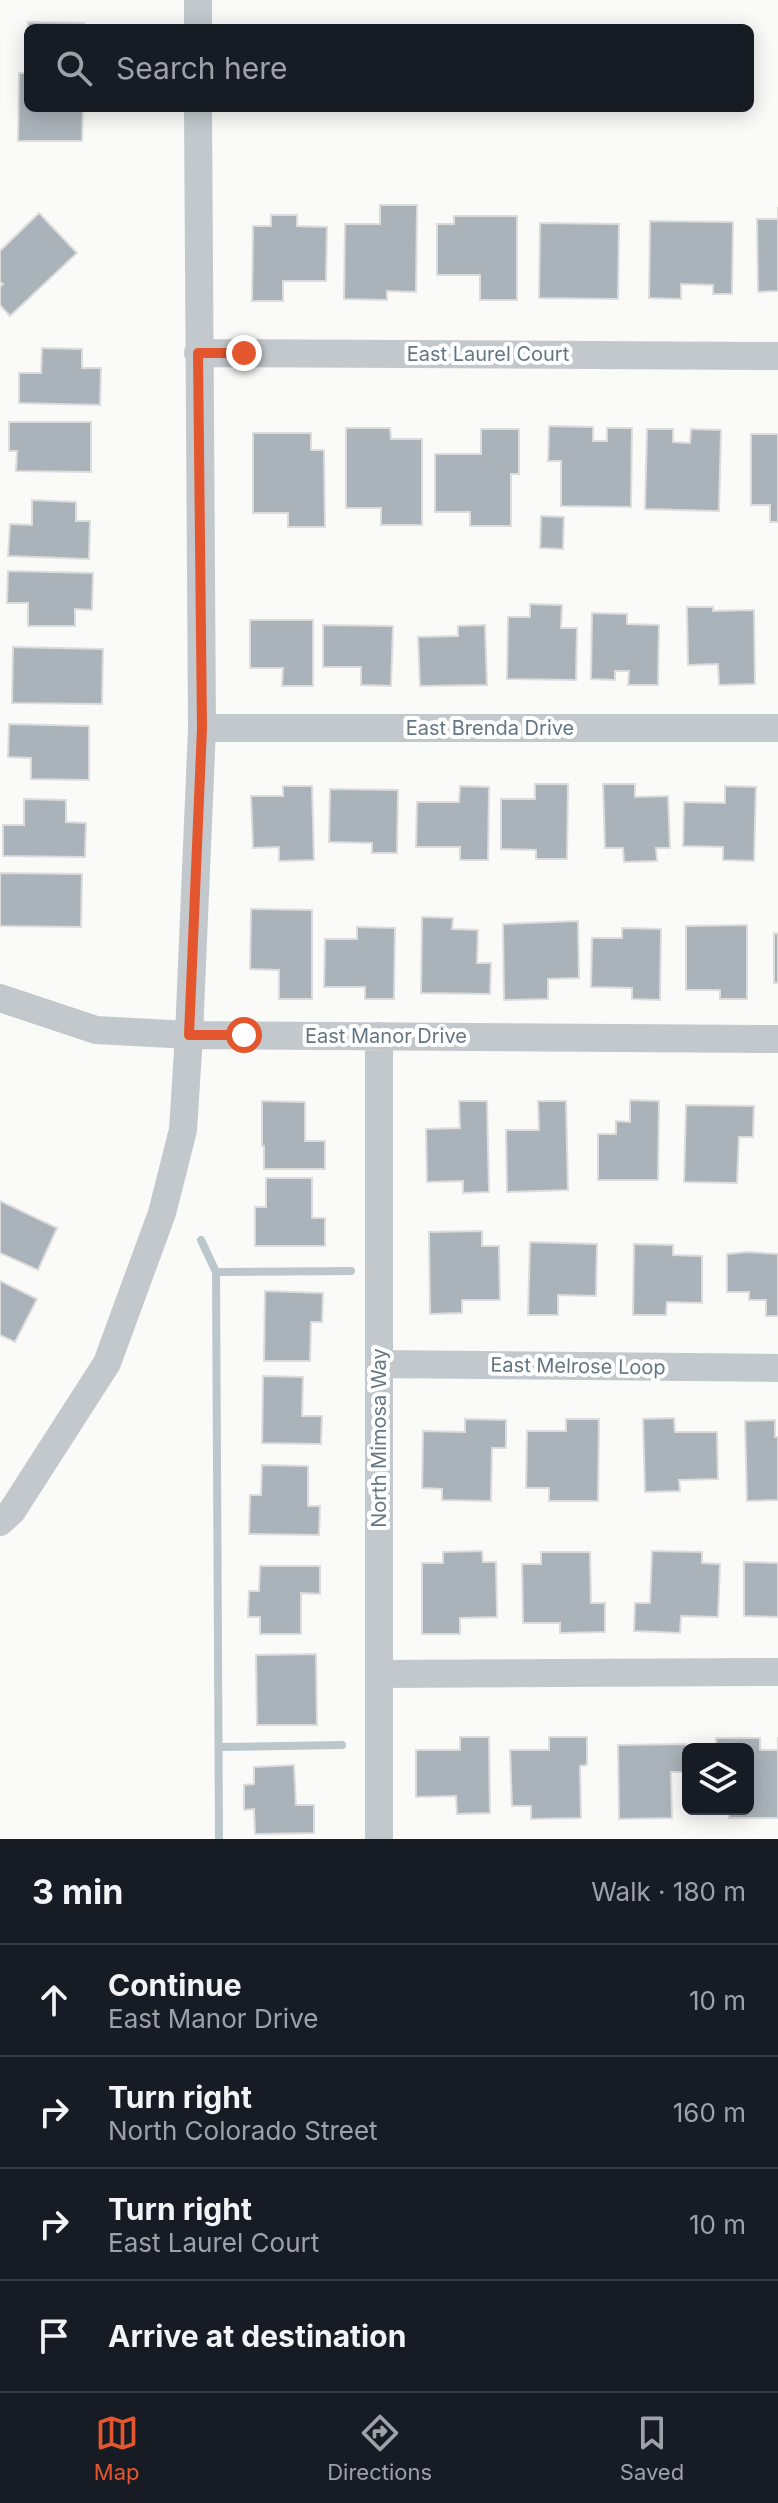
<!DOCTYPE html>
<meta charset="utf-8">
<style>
:root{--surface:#171b24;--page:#20242c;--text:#f1f3f6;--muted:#9ea1a6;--line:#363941;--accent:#e4572e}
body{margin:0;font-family:Inter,sans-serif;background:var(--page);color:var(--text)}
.controls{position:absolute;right:24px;bottom:24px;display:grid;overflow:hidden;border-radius:12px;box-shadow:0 4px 20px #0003}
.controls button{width:72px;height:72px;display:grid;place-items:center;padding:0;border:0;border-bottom:2px solid var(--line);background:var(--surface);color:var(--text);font:40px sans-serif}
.stop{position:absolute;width:24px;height:24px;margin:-18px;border:6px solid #e4572e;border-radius:50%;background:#fff}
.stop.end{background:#e4572e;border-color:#fff;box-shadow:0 2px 8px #0008}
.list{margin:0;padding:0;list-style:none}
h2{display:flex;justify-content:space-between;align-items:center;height:104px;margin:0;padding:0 32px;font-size:34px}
h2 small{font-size:26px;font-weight:400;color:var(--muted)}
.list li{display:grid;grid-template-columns:52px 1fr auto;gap:24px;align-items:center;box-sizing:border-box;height:112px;padding:0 32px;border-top:2px solid var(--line)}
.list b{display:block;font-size:30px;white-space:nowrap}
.list p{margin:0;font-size:26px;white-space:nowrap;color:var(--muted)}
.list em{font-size:26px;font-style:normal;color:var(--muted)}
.icon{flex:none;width:44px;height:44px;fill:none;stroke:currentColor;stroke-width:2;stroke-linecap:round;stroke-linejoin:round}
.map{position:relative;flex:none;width:778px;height:1839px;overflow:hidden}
.search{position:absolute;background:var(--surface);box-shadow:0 4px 20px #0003;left:24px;right:24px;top:24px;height:88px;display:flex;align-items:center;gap:20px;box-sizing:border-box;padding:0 28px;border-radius:12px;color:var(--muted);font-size:30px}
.sheet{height:552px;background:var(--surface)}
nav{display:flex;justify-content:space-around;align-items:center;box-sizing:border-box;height:112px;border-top:2px solid var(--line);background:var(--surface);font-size:22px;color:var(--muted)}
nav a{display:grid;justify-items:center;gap:4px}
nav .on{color:var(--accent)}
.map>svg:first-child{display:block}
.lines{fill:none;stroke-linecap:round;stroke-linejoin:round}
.stream{stroke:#bbc7cb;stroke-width:8}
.building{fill:#aab3b9;stroke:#dcdcda;stroke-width:2}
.minor{stroke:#c3c8cc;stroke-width:28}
.route{stroke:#e4572e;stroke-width:10}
.labels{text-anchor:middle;stroke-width:8;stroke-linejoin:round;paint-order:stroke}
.street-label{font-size:20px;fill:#657683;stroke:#fff}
</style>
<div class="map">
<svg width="778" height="1839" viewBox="0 0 778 1839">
<rect width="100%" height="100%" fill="#fafaf8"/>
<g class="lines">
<!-- stream -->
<path class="stream" d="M201 1240 216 1272 219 1839
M216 1272 351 1271
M219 1747 342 1745"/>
</g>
<!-- building -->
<path class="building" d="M28 22 84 23V28H28V108H83L82 141H18L19 73H27Z
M380 205H417L416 292 387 291V300L344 299 345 224H380Z
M778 207V291L758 292 757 219H778Z
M39 213 77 253 10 316 0 305V287L3 284 0 282V251Z
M271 215H297V226L327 227 326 281H283V301H252L253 226H271Z
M454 216H517V300H480V275H437V224H454Z
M650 221 733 222 732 294H713V285L681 284V299L649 298Z
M540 223 619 224 618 299 539 298Z
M42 348 82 349V368H101L100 405 19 403V373H41Z
M9 422H91V472L16 471 17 451H9Z
M549 426 593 427V441H607V428H632L631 507 561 506V461H548Z
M346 428H390L391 439H422V525H381V508H346Z
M481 429H519V474H511V526H470V512H435V454H481Z
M647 429H673V442L690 443 691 429 721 430 719 511 645 509Z
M253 433H311V450H324L325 527H288V513H253Z
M751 434H778V522H770V505H751Z
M32 500 76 502V521H90L89 559 8 556 10 524 32 525Z
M541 516 564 517 563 549 540 548Z
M8 571 93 573 92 610 75 609V626H28V603H7Z
M530 604 562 605 561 628H577L576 680 507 679 508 617H530Z
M687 607H713V611L754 610 755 684 719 685 718 664 688 665Z
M592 613 627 614V624L659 625 658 685H628L629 671H615V680L591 679Z
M250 620H313V686H282L283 668H250Z
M323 625 393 626 391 686 361 685V667H323Z
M485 625 487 685 420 686 418 637 458 636V626Z
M13 647 103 649 102 704 12 703Z
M9 724 89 726V780L31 779V758L8 757Z
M535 784H568L567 859H536V850L501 849V799H535Z
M603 784H635V797L668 796 670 848H656L657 861 624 862 623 848H605Z
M283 786H312L314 860 279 861V847L253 848 251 796H283Z
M460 786 489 787 488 860H460V847H416L417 802H459Z
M725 786 756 787 754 861 723 860V847L683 846 684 802 725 803Z
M330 789 398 790 397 853H372V843L329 842Z
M24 799 66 800V822L86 823 85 857 3 856V825H24Z
M0 873 82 874 81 927 0 926Z
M251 909 312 910V999H279V970L250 969Z
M422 917 453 918 452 929 478 930 477 963H491L490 994 421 993Z
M578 921 579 978 548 979V999L504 1000 503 924Z
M747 925V999H720V990H686V926Z
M357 927 395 928 394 999H365V987H324L325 939H357Z
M622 928 661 929 660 1000 632 999V988L591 987 592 938H622Z
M774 933 778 934V983H774Z
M630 1100 659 1101 658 1180H598V1134H616V1121L630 1122Z
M262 1101 305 1102V1141H325V1169H264V1146H262Z
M459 1101H487L489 1192 463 1193V1181L427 1182 426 1129 460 1128Z
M538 1101H566L568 1190 507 1192 506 1130H539Z
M686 1105 754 1106 753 1137H739L737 1183 684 1182Z
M266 1178H312V1218H325V1246H255V1207H266Z
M0 1201 57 1228 38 1270 0 1253Z
M482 1231V1246H499L500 1300H462V1313L430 1314 429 1232Z
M530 1242 597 1244 596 1296 558 1295V1315H528Z
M634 1244 673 1245V1255L702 1256V1303L667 1302 666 1315H633Z
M747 1252 778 1254V1316H766V1300H749V1292H727V1254Z
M0 1281 37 1299 15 1342 0 1335Z
M265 1291 323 1293 322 1322H311L310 1361H264Z
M263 1376 303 1377 302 1416H322L321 1444 262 1443Z
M674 1418 675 1432H717L718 1479 679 1480 680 1491 645 1492 643 1419Z
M465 1419 506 1420V1448H492L491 1501 442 1500V1489L422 1488 423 1431 465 1432Z
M566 1419H599L598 1501H549V1488H526L527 1431H566Z
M775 1420V1437H778V1500L747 1501 745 1421Z
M262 1465 308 1466V1506H320L319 1535 249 1534 250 1495H261Z
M482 1551 483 1562H496L497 1617 460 1618V1634H422V1563H443V1552Z
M652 1551 702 1552V1563L720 1564 718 1617 681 1616 680 1633 634 1631 635 1603H650Z
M541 1552H590L591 1603H605V1632L560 1633V1623H523L522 1564H541Z
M744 1562 778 1563V1617L744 1616Z
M260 1566H320V1594L301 1593V1634H260V1617H248L249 1591H259Z
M316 1654 317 1725H257L256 1655Z
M460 1737H489L490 1813 457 1814 456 1796 416 1797V1750H460Z
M549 1737H587V1765L580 1766 581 1818 531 1819V1806H512L510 1750H549Z
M778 1737V1818H729V1809H748V1749H716V1738H760V1750H778Z
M686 1744V1772H671L672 1818 619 1819 618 1745Z
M294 1765 296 1805H314V1833L255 1834 254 1809 244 1810V1785L254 1784V1767Z"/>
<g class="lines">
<!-- minor -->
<path class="minor" d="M198 0V28
M198 353 778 356
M202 728H778
M0 998 96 1030 189 1035 778 1039
M379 1036V1839
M379 1364 778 1368
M0 1522 12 1511 107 1363 162 1213 183 1130 189 1035 202 728 198 108
M379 1674 778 1672"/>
</g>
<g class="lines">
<!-- route -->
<path class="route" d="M244 353H198L202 728 189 1035H244"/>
</g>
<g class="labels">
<!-- street labels -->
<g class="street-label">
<text x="488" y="361">East Laurel Court</text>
<text x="490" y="735">East Brenda Drive</text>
<text x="386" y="1043">East Manor Drive</text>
<text transform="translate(578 1366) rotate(1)" y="7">East Melrose Loop</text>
<text transform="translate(379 1438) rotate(-90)" y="7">North Mimosa Way</text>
</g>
</g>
</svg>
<div class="controls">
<button><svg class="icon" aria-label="layers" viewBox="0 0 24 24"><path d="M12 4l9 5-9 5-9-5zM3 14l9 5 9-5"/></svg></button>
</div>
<div class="stop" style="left:244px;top:1035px"></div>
<div class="stop end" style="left:244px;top:353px"></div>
<div class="search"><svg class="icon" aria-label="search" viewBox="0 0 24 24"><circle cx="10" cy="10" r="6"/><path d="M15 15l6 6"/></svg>Search here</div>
</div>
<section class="sheet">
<h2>3 min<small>Walk · 180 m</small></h2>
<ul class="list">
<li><svg class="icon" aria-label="ahead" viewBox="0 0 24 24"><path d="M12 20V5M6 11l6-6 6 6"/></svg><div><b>Continue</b><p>East Manor Drive</p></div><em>10 m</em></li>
<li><svg class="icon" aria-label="right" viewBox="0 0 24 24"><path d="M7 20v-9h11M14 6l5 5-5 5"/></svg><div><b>Turn right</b><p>North Colorado Street</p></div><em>160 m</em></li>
<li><svg class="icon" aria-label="right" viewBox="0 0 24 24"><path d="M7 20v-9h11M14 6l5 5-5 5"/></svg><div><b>Turn right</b><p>East Laurel Court</p></div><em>10 m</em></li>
<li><svg class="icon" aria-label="arrive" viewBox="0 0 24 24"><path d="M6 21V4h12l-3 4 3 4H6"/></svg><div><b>Arrive at destination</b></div></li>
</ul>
</section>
<nav>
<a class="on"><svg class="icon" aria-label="map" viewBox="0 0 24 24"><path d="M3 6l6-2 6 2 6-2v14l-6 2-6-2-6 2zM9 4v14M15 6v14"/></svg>Map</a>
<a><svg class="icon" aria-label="directions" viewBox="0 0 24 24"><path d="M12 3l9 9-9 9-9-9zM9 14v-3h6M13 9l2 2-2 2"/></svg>Directions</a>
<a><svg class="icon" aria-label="saved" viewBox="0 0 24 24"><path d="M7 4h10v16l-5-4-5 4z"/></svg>Saved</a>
</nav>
